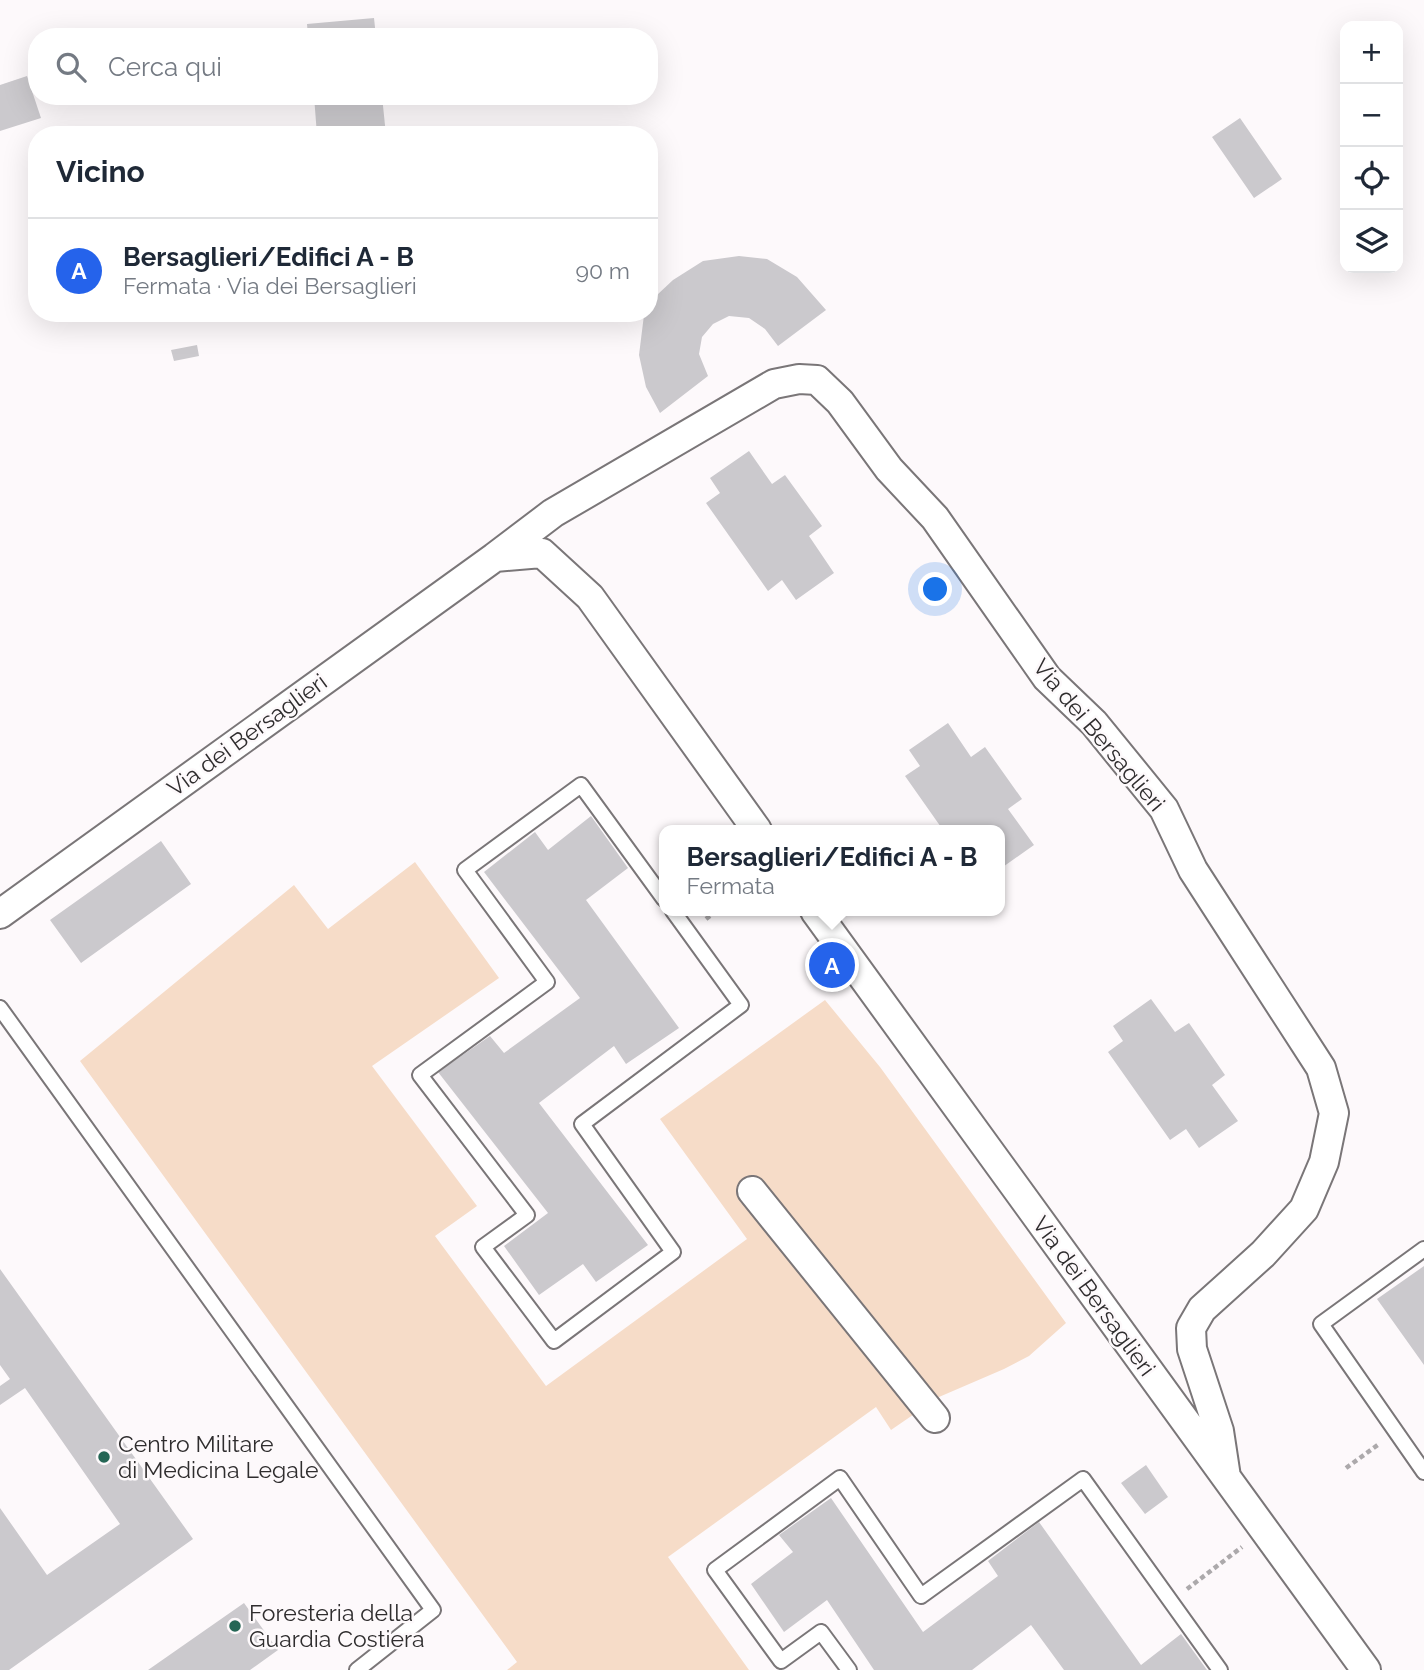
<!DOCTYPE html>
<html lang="it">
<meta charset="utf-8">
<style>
:root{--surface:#fff;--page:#f6f6f7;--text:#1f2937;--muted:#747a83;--line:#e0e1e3;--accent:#2563eb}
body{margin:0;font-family:Raleway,sans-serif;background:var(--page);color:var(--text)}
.controls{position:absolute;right:21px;top:21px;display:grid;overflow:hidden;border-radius:14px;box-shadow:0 7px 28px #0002}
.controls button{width:63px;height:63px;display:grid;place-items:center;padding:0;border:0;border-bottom:2px solid var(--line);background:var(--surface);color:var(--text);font:35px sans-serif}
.you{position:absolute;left:936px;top:590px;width:24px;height:24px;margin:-18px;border:5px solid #fff;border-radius:50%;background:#1a73e8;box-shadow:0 0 0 10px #1a73e833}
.badge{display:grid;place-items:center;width:46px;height:46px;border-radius:50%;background:var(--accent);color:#fff;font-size:23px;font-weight:700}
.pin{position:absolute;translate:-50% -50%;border:4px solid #fff;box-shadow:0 2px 7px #0006}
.popup{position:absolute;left:659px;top:825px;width:346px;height:91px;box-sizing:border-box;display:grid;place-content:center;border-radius:14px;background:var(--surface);filter:drop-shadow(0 2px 5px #0005);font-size:23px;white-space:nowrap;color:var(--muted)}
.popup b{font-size:26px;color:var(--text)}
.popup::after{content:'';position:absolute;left:50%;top:100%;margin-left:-14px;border:14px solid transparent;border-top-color:var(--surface)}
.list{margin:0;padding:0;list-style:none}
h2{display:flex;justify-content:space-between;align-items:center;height:91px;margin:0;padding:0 28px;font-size:30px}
h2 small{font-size:23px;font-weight:400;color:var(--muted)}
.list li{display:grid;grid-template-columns:46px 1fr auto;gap:21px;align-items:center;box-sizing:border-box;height:105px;padding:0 28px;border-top:2px solid var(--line)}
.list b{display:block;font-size:26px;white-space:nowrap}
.list p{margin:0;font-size:23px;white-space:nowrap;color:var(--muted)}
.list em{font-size:23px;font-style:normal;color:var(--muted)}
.icon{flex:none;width:38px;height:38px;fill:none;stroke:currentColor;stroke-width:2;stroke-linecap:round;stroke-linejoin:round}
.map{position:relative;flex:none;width:1424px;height:1670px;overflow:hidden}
.search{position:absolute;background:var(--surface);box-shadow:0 7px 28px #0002;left:28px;top:28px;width:630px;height:77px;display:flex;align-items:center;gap:18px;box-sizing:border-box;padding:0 24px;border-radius:28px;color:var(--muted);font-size:26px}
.panel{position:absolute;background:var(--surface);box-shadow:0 7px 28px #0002;left:28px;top:126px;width:630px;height:196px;border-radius:28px}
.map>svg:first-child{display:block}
.green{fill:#f6dcc8}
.building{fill:#cbc9cd}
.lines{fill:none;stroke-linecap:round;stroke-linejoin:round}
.lane-casing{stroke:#7a7678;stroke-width:18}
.street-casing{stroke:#7a7678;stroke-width:32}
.path{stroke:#aca9ab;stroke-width:4.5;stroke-dasharray:5 3.5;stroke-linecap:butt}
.lane{stroke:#fff;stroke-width:14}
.street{stroke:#fff;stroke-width:28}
.poi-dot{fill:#256655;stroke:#fdf9fb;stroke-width:2.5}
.labels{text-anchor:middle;stroke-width:5;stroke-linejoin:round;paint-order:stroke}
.street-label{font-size:23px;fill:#2f2d2e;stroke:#fdf9fb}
.poi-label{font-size:23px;fill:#2f2d2e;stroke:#fdf9fb;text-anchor:start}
</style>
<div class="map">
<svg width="1424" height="1670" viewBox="0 0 1424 1670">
<rect width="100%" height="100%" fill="#fdf9fb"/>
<!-- green -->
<path class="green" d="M415 862 499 978 372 1066 477 1206 435 1236 546 1386 747 1239 660 1119 825 1000 880 1067 1066 1323 1029 1356 1004 1369 939 1397 891 1430 876 1407 668 1557 749 1670H507L517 1662 80 1061 294 885 328 929Z"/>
<!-- building -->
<path class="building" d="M374 18 376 37H308L307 24Z
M27 76 41 118 0 131V85Z
M314 96H382L386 135H317Z
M1240 118 1282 179 1254 198 1212 137Z
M739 256 767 259 797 277 826 310 778 346 765 329 749 318 729 316 713 324 702 337 699 354 708 376 660 413 646 387 639 355 644 315 649 313V307L657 295 673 280 703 261Z
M197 345 199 356 174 361 171 350Z
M749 451 772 484 785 475 822 526 809 536 834 573 796 600 782 580 768 591 706 503 720 493 710 478Z
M948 723 971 757 985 747 1022 799 1008 809 1034 845 1000 869V830H943L905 776 920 766 909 750Z
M591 816 628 868 586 900 679 1028 626 1064 614 1046 539 1103 648 1245 596 1282 583 1264 539 1295 504 1246 548 1213 438 1072 490 1036 504 1053 580 998 484 872 535 832 548 850Z
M161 841 191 884 81 963 50 920Z
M1151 999 1175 1032 1189 1023 1225 1075 1212 1085 1238 1121 1199 1148 1186 1129 1170 1140 1108 1052 1123 1041 1113 1026Z
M1424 1266V1365L1377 1299Z
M0 1269 193 1539 9 1670H0V1508L47 1575 120 1524 25 1388 0 1405V1386L10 1379 0 1365Z
M1146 1465 1168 1497 1145 1514 1121 1483Z
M831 1498 923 1632 998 1576 988 1561 1039 1522 1141 1665 1181 1634 1207 1670H1064L1031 1625 972 1670H874L827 1600 784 1632 751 1584 793 1552 779 1535Z
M244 1603 278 1650 250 1670H148Z"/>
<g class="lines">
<defs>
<path id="lane" d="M664 899 581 785 465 870 547 982 420 1075 527 1215 483 1247 554 1341 673 1252 582 1124 741 1005 673 911
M0 1008 433 1610 357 1670
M1424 1249 1321 1324 1424 1472
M849 1670 821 1632 781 1661 715 1570 840 1478 921 1596 1083 1479 1220 1670"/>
<path id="street" d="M495 557 553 513 774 384 799 379 817 380 840 402 889 469 935 518 1047 678 1094 723 1164 809 1193 870 1321 1068 1334 1113 1324 1162 1304 1209 1263 1254 1202 1309 1191 1328 1192 1349 1219 1431 1226 1477
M815 911 1366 1670
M0 914 495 557 542 553 590 597 757 830
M752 1191 935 1418"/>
</defs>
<!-- lane casing -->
<use href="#lane" class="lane-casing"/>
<!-- street casing -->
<use href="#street" class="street-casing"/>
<!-- path -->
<path class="path" d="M706 919 716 911
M1346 1468 1379 1444
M1187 1589 1242 1547"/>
<!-- lane -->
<use href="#lane" class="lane"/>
<!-- street -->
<use href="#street" class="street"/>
</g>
<!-- markers -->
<g class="poi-dot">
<circle cx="104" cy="1457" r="7"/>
<circle cx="235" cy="1626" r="7"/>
</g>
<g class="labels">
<!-- street labels -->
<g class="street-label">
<text transform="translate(247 735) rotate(-36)" y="8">Via dei Bersaglieri</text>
<text transform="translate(1099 735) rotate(50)" y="8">Via dei Bersaglieri</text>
<text transform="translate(1094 1296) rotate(54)" y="8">Via dei Bersaglieri</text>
</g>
<!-- poi labels -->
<g class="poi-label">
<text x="118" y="1452">Centro Militare<tspan x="118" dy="26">di Medicina Legale</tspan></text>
<text x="249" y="1621">Foresteria della<tspan x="249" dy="26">Guardia Costiera</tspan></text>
</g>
</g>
</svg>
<div class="controls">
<button>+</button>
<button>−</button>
<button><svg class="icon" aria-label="locate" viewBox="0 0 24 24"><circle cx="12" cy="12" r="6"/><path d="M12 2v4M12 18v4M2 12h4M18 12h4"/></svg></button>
<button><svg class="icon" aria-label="layers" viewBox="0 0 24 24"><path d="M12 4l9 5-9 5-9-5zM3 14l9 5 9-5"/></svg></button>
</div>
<div class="you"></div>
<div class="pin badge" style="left:832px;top:965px">A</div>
<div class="popup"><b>Bersaglieri/Edifici A - B</b>Fermata</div>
<div class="search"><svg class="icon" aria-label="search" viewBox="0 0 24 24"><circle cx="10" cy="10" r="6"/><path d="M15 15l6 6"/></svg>Cerca qui</div>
<section class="panel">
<h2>Vicino<small></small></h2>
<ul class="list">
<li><span class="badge">A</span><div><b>Bersaglieri/Edifici A - B</b><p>Fermata · Via dei Bersaglieri</p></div><em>90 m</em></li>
</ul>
</section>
</div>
